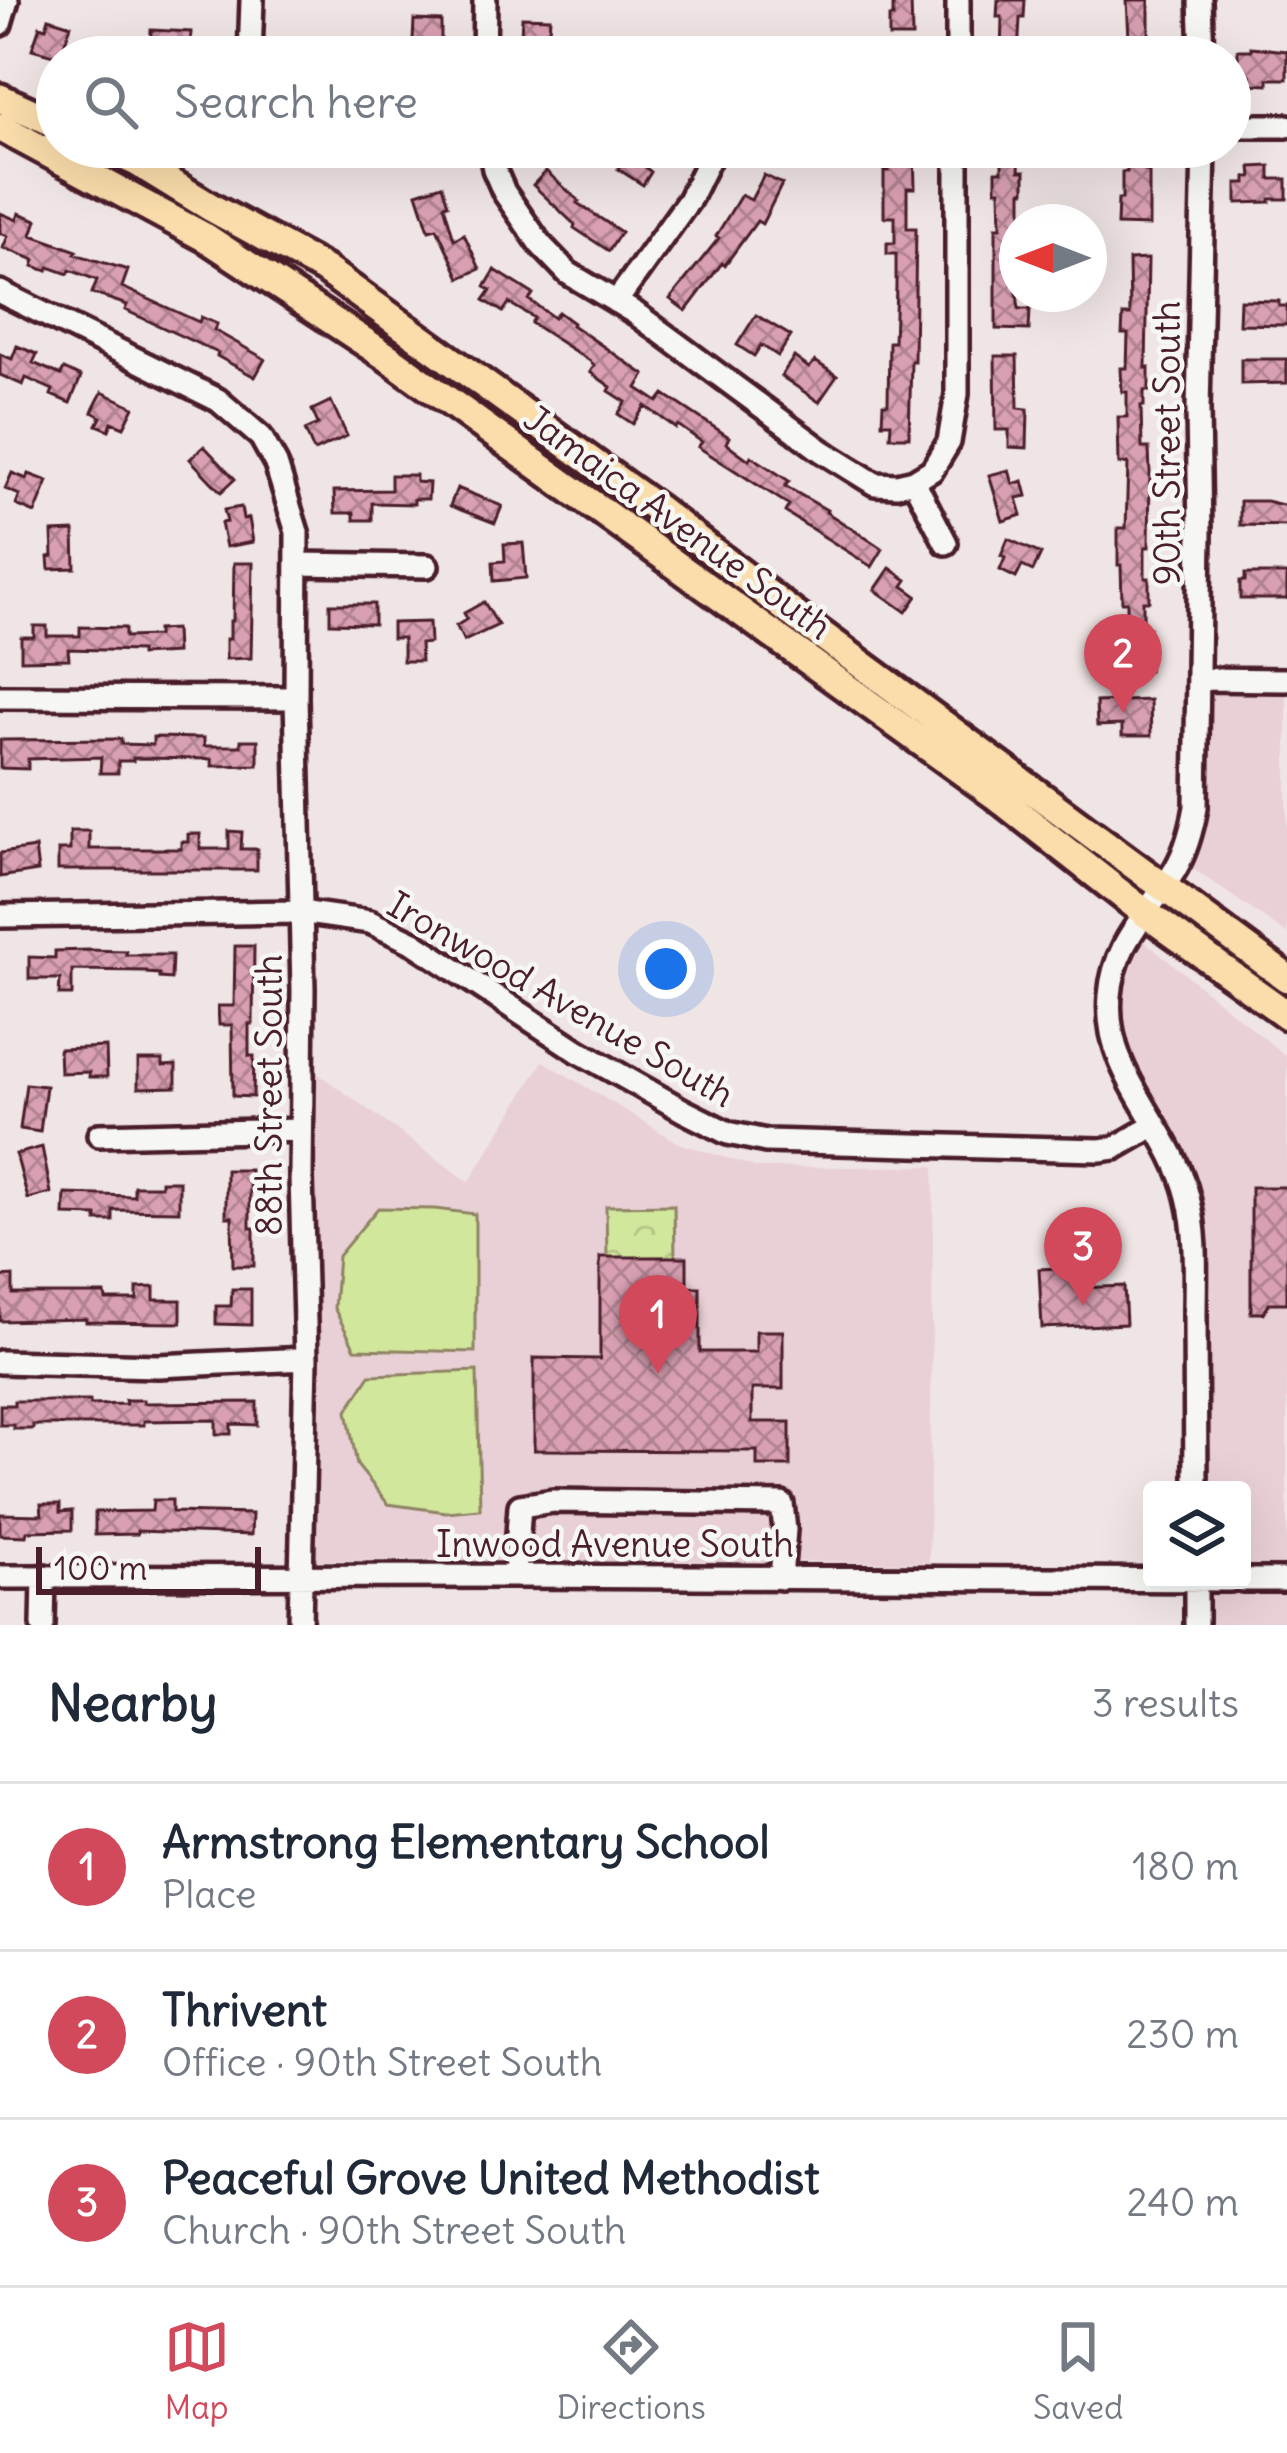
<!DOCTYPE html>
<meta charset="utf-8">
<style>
:root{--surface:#fff;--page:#f6f6f7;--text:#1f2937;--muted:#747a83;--line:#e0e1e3;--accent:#d1495b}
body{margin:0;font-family:Delius,sans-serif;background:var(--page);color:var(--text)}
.controls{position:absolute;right:36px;bottom:36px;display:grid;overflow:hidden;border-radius:12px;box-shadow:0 12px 48px #0002}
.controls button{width:108px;height:108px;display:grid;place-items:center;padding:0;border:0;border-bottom:3px solid var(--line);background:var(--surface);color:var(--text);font:60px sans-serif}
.compass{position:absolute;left:999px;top:204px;width:108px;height:108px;border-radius:50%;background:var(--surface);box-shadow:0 12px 48px #0002;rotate:270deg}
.scale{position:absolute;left:36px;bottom:30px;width:225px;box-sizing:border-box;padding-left:12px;border:6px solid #4a1f2b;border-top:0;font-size:33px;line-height:42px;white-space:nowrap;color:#4a1f2b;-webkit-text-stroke:9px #f6f6f2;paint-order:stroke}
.you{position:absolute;left:666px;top:969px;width:42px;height:42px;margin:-30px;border:9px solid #fff;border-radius:50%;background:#1a73e8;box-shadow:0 0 0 18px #1a73e833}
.badge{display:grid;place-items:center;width:78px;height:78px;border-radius:50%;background:var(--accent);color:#fff;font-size:39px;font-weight:700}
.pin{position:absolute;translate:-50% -99px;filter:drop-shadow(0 3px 6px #0008)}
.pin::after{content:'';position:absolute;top:63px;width:42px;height:36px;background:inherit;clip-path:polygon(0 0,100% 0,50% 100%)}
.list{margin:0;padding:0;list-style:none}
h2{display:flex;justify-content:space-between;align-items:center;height:156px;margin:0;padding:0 48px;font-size:51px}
h2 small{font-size:39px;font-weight:400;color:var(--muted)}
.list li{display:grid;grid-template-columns:78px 1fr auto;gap:36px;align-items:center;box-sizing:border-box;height:168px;padding:0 48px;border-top:3px solid var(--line)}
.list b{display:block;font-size:45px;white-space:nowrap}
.list p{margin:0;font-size:39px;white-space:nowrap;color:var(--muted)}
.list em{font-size:39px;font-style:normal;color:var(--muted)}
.icon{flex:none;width:66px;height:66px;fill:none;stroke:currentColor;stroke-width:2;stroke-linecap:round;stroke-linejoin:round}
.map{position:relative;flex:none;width:1287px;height:1625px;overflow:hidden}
.search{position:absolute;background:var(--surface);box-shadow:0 12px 48px #0002;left:36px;right:36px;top:36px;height:132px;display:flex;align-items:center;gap:30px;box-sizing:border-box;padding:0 42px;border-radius:66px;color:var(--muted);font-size:45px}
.sheet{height:660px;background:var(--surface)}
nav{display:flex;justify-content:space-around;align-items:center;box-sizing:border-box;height:168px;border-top:3px solid var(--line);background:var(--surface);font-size:33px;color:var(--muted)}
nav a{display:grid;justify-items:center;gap:6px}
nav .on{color:var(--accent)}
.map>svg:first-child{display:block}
.built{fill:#e9d0d6}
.grass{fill:#d1e79c;stroke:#8e8364;stroke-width:3}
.park{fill:url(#park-crowns);stroke:#8e8364;stroke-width:3}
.building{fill:url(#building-cross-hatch);stroke:#4a1f2b;stroke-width:3}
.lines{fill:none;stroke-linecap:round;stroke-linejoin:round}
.minor-casing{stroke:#4a1f2b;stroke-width:30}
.major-casing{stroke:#4a1f2b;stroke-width:36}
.minor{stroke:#f6f6f2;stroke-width:21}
.major{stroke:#faddab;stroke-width:27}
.labels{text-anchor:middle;stroke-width:9;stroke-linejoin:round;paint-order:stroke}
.street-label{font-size:36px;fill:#4a1f2b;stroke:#f6f6f2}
</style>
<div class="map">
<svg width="1287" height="1625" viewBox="0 0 1287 1625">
<defs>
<pattern id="park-crowns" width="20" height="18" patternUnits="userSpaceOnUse" patternTransform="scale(3)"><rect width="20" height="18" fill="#d1e79c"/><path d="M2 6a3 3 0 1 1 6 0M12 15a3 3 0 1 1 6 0" fill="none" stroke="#b5c687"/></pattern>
<pattern id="building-cross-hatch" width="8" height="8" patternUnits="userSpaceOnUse" patternTransform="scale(3)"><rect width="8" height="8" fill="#d8a0b2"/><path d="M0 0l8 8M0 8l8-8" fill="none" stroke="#b18291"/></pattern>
</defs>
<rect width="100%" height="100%" fill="#f0e5e5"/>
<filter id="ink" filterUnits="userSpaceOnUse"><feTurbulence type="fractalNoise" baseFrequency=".00833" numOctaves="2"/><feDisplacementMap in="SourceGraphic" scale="24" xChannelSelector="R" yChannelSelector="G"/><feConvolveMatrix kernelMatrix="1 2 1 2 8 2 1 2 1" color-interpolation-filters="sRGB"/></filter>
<g filter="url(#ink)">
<!-- built -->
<path class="built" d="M1199 679 1287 680V934L1180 860Z
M1131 930 1287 1057V1625H1196V1580H1242V1490H1196L1193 1221 1112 1041Z
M543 1061 679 1143 758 1168 934 1166 929 1562 303 1560 302 1062 469 1182Z"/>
<!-- grass -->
<path class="grass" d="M378 1208 435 1209 475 1214V1352L355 1349 334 1308 338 1256Z
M477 1371 480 1509 446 1512 388 1504 357 1465 347 1411 370 1375Z"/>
<!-- park -->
<path class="park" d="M674 1205 675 1257 607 1258 606 1206Z"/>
<!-- building -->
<path class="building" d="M893 0H911L912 37H889V17H893Z
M998 0H1025L1024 18H1020L1018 57H1001L1002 17H997Z
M1127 0H1149V57H1130Z
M522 17 550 18 547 57H527V37H521Z
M49 18 71 25 60 57 32 49 40 26 46 28Z
M414 20 441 21V41H437L436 57H418V41H413Z
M151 30 191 32 190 52H185V57H167V52L150 51Z
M743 40 744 57H685L684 43Z
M1251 47 1287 51V79H1268V85L1250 84V75H1245V69H1238V50H1251Z
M632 147H659L646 168 651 172 643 185 618 169Z
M889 147H914L915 188H907V228H916L914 361H911L909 437H890L891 423H882L883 404H888L889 342H894L896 286V254H887V243H895V217H884V171H889Z
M1002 155H1020L1019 171H1025V191H1022V222H1017V294L1019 309H1030L1029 330 996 329V227H1001L1000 190H996V171H1002Z
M1127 156H1145V171H1149V226L1117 225 1118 199H1122V172H1127Z
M1270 166V179H1287V199H1270V202L1237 203V183H1246V177H1252L1251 167Z
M546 171 579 201 577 203 621 232 609 251 574 228 575 225 533 185Z
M764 175 782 184 762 224 757 221 725 265 722 263 686 311 670 299 719 238 716 236 741 195 751 200Z
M442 185 448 204 444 205 454 239 464 234 480 269 460 278 437 228 429 230 417 193Z
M0 213 17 220 19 213 37 220 32 235 77 251 75 254 128 270 122 287 199 322 201 317 217 324 214 330 265 359 255 377 217 356 218 353 125 310 127 305 92 293 97 280 70 270 68 274 49 267 47 271 33 266 35 260 3 248 8 236 0 233Z
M1148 259 1146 368 1149 367V391H1144V406H1141L1142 448H1149L1150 473 1149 547H1145V578H1149V601H1143V628H1149V671L1127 672V602H1122L1121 565H1118V528H1126L1128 463 1119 464 1118 417H1127V392H1122L1121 368H1127L1128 334H1122L1123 315H1130L1129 260Z
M495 270 533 294 529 300 554 318 558 312 573 323 572 325 645 375 637 388 658 402 664 394 729 437 726 443 749 460 751 456 789 481 785 486 827 510 826 512 883 549 872 567 785 512 789 505 698 447 702 442 678 425 676 428 645 406 633 424 618 414 626 402 609 391 611 387 590 372 594 366 590 361 531 323 534 318 509 303 503 312 484 300 491 290 485 287Z
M1240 300 1279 301V306H1287V325L1239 324Z
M756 315 791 336 778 356 761 345 754 356 737 345Z
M17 346 37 354 33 363 61 375 64 369 81 377 70 403 51 395 53 390 26 378 23 385 0 375V354L12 359Z
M995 356H1017L1018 408 1028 409 1027 448 1009 447V430H996Z
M794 357 809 368 815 361 837 376 819 402 781 376Z
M1241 359H1287V383L1241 384Z
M102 392 134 407 124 427 112 422 109 430 97 425 101 417 92 412Z
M331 401 347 436 314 451 305 430 318 424 312 410Z
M204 446 235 479 221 492 190 459Z
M1009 470 1013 484 1023 481 1027 496 1017 498 1022 515 1003 521 989 475Z
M12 473 27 479 29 474 48 481 35 513 16 505 20 495 5 489Z
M391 475H416V482L429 483 428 499H414V504L372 503V520H354V513H335L334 491 391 490Z
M457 488 502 506 495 523 450 506Z
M1240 501H1266L1287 506V526L1240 525Z
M241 507 243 519 249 518 253 542 226 547 221 523 227 522 224 510Z
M74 531 75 568 49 569 48 557 53 556 52 532Z
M1008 539 1041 554 1033 571 1022 566 1016 578 1000 570 1005 558 1001 556Z
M523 543 526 578 494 581 493 562 505 561 504 544Z
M234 563H253L251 658 226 659V639H230V621H233Z
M890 568 907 580 903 586 917 596 906 612 875 590Z
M1245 574H1287V599H1240V581H1245Z
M484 602 498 625 464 641 456 626 467 619 464 613Z
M330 604H374V624L330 623Z
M429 622 430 643 420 644 421 661H403V638H392V623Z
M34 626H47V636H80V627L125 628V637L157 636V630L175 629 176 653 140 655V651L68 649 69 659 21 660V637H34Z
M1150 700 1151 736H1122V725L1097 726 1096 702Z
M153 737 204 738V746H241V740H258V765L212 766V759L133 758V761H118V773H100L101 757 28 759V769L0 768V740L121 739V744L153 745Z
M70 831H89V849H181V842H188V834H200V849H229V831L242 832 241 849H257V870H58V850H70Z
M35 848 38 871 0 877V853Z
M235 946H254L253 1024H249V1056H254L253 1097 233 1096 232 1025H219L218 1006H234Z
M88 950 126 951V955H172L171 979 159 978V974L147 973V971L72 970V995H59L60 979H29V957L55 958V951Z
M106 1047 107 1077H89V1072L60 1073 59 1049Z
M138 1060H163V1066L176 1065V1087L138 1088Z
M26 1084 46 1086 40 1132 20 1129Z
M42 1147 51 1193 28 1199 16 1154Z
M226 1170H250V1228H254V1266H233L232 1217H226Z
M161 1181H179V1211L113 1210V1221H97V1216L64 1215 65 1194 134 1196V1186H161Z
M1251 1187H1287V1303H1269L1264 1313H1251Z
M600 1257H687V1287H700V1352H756V1331H783V1389H752V1422H790V1466H757V1451L534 1450V1358L600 1359Z
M1078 1267 1079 1288 1124 1286 1126 1324 1042 1328 1039 1269Z
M13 1276V1294H105L106 1300H137V1288L154 1287V1300H181V1323L86 1322V1319L0 1321V1277Z
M232 1289H251V1325L216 1324V1306H231Z
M125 1400H144V1403L257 1402V1425L231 1424V1434H216V1420L144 1421V1425H33V1429H14V1425H0V1405H14V1401H90V1405L126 1404Z
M153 1500H172V1512L252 1514 251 1535 137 1531V1534L95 1535V1512L152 1511Z
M41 1504H60V1512L72 1511V1530L27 1531 26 1536 0 1535V1514L42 1515Z"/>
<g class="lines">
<defs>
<path id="minor" d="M1200 0 1202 57
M0 24 7 0
M250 57 252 0
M484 57 485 0
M958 57V0
M1230 126H1287
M490 147 494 169 504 192 540 244 568 273 635 313 822 451 875 484 897 485 914 481 932 470 949 442 957 394V147
M0 292 218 400 261 437 276 464 297 532 296 698 303 989 301 1176 306 1359 300 1625
M616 302 689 200 715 147
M914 481 946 543
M297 564 427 566
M1199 679 1287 680
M0 697 296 698
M0 916 300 912 370 922 414 943 578 1051 684 1111 728 1133 766 1141 1100 1150 1115 1148 1155 1125
M99 1135 301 1130
M0 1362 158 1366 306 1359
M1196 1490C1196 1432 1195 1374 1195 1316 1195 1276 1198 1236 1188 1197 1171 1125 1103 1076 1110 996 1114 940 1150 913 1176 868 1187 849 1192 829 1196 807L1200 533 1198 410 1204 147
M515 1576 520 1506 553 1501 782 1504 785 1530 781 1578
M0 1577 515 1576 1230 1580
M1196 1580V1625
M1242 1580H1287
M43 1625 44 1576"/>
<path id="major" d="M0 98 57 124
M0 127 208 239 389 358 995 795 1144 912 1287 1015
M105 147 137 162 212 208 324 269 656 508 792 613 1287 978"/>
</defs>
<!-- minor casing -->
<use href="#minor" class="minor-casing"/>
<!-- major casing -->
<use href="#major" class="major-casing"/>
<!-- minor -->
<use href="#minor" class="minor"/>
<!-- major -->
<use href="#major" class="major"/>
</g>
</g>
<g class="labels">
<!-- street labels -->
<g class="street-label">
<text transform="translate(1167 443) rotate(-90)" y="13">90th Street South</text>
<text transform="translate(678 522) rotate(36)" y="13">Jamaica Avenue South</text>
<text transform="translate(561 999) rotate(30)" y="13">Ironwood Avenue South</text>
<text transform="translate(269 1095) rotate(-90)" y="13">88th Street South</text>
<text x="615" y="1557">Inwood Avenue South</text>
</g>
</g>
</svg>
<div class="controls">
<button><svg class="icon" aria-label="layers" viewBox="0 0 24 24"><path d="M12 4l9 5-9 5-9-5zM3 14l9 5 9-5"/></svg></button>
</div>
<svg class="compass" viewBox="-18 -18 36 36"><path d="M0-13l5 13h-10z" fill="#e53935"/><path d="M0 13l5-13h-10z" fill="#747a83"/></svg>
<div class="scale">100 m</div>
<div class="you"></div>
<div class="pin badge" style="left:658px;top:1374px">1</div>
<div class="pin badge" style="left:1123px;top:713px">2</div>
<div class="pin badge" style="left:1083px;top:1306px">3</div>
<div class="search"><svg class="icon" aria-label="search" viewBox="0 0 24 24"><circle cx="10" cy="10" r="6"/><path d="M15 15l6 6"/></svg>Search here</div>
</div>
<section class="sheet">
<h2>Nearby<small>3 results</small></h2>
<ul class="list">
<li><span class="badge">1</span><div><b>Armstrong Elementary School</b><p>Place</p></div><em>180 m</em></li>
<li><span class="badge">2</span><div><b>Thrivent</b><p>Office · 90th Street South</p></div><em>230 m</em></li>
<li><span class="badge">3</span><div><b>Peaceful Grove United Methodist</b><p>Church · 90th Street South</p></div><em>240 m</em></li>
</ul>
</section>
<nav>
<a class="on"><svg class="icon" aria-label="map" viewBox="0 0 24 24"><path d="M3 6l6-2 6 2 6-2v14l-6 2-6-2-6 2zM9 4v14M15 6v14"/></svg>Map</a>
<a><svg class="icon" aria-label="directions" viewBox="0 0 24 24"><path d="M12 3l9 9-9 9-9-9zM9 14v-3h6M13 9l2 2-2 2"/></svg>Directions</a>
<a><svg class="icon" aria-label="saved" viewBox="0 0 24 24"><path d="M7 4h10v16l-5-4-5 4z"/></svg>Saved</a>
</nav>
